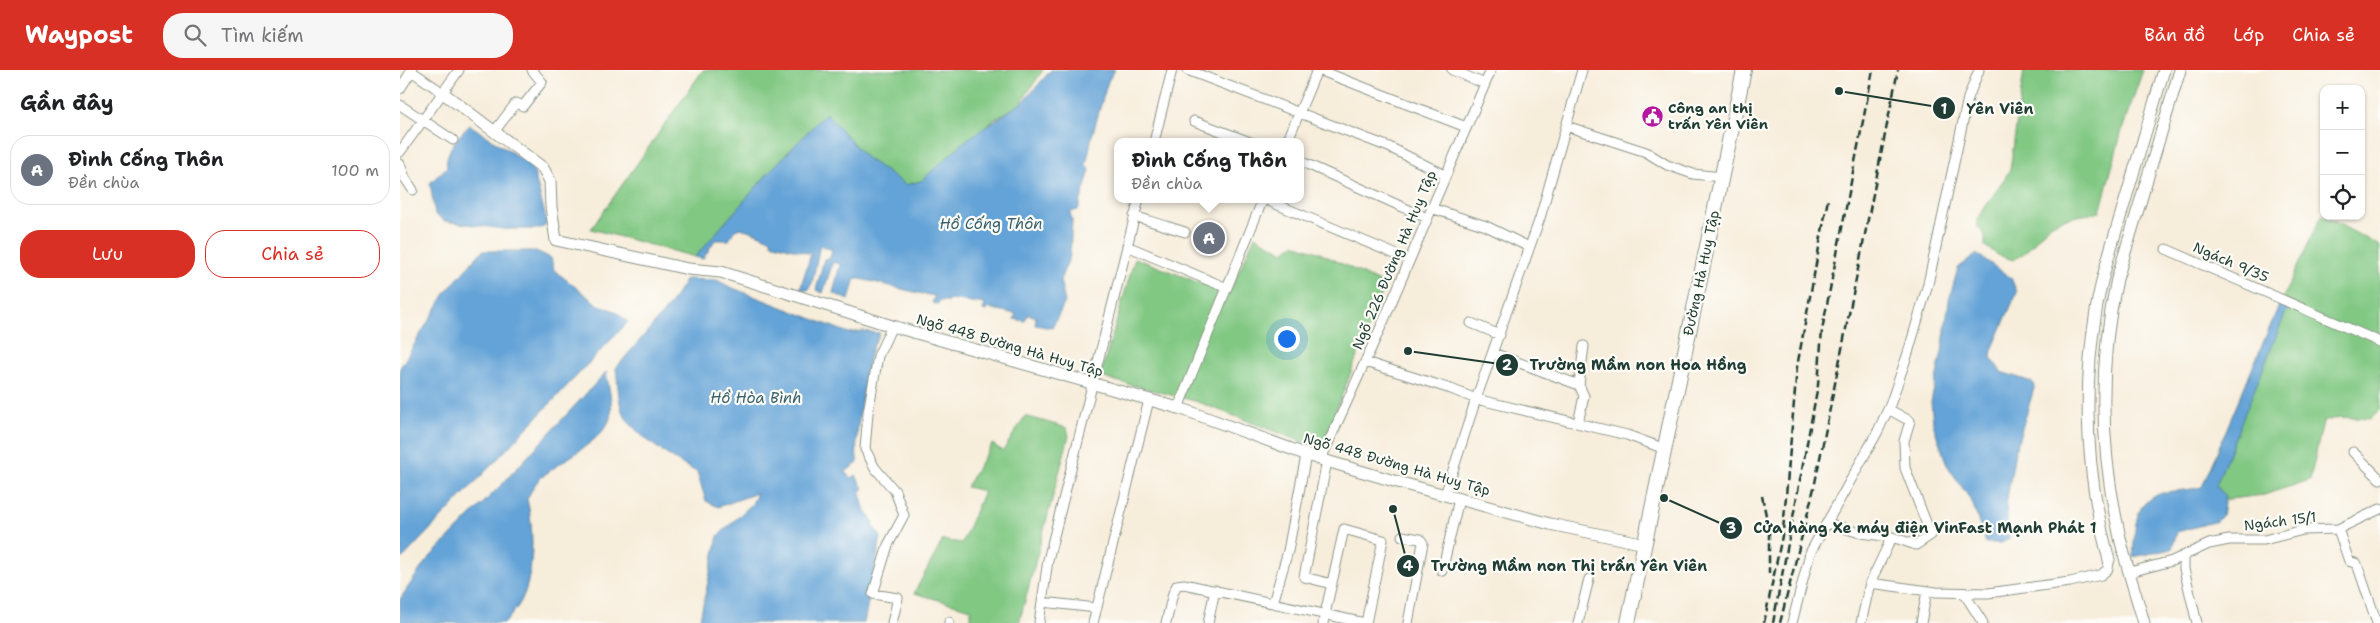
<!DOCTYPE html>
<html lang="vi">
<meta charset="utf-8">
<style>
:root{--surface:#fff;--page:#f6f6f6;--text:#202124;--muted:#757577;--line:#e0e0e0;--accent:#d93025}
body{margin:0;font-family:"Shantell Sans",sans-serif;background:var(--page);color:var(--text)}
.controls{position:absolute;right:15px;top:15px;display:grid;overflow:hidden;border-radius:10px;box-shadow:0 1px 4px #0004}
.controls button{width:45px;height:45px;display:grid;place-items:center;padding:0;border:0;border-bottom:1px solid var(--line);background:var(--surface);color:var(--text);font:25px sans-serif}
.you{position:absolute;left:886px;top:268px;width:18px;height:18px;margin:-12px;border:4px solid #fff;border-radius:50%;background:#1a73e8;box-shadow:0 0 0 8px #1a73e833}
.badge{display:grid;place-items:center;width:32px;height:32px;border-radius:50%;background:var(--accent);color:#fff;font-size:16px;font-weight:700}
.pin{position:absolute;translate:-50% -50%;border:2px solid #fff;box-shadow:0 1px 5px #0006}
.popup{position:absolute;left:714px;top:68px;width:190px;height:65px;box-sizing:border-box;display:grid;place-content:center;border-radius:10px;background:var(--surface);filter:drop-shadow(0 1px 4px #0005);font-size:16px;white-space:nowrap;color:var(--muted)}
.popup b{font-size:19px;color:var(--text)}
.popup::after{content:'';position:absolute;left:50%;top:100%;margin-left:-10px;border:10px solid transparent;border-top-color:var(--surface)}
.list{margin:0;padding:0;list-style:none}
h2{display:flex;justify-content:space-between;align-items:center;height:65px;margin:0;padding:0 20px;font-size:21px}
h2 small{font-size:16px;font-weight:400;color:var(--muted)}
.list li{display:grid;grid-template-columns:32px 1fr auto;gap:15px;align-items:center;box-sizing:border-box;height:70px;margin:0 10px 10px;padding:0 10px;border:1px solid var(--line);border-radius:20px}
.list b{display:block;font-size:19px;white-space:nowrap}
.list p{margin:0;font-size:16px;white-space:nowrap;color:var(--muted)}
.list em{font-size:16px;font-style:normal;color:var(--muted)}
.actions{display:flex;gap:10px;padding:15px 20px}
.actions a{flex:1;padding:11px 0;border:1px solid var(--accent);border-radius:20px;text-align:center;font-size:18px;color:var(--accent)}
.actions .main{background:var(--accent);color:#fff}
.icon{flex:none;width:28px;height:28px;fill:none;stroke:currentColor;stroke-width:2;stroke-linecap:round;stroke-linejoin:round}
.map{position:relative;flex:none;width:1980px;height:553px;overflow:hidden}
header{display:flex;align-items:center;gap:30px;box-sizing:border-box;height:70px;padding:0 25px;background:var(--accent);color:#fff}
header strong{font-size:24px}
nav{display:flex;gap:28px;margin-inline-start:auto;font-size:18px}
.search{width:350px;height:45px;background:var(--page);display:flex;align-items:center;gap:12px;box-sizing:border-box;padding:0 18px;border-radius:20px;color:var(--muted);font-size:19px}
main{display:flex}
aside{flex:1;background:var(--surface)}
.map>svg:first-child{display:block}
.green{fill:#81c883;stroke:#50825c}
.water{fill:#64a3d7;stroke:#427086}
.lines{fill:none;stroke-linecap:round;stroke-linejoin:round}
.minor-casing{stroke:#8b9588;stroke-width:11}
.tertiary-casing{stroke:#8b9588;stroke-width:13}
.primary-casing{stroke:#8b9588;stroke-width:16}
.minor{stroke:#fff;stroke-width:9}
.tertiary{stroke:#fff;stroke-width:11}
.primary{stroke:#fff;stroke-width:14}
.rail{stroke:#1f3d34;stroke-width:2.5;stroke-dasharray:8 4;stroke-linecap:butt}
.labels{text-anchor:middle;stroke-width:4.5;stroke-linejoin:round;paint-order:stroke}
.poi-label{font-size:14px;font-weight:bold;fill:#1f3d34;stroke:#fdfcf7;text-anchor:start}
.street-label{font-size:14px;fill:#1f3d34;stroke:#fdfcf7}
.water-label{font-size:15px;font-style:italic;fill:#37616d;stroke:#fdfcf7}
.leader{fill:none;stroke:#1f3d34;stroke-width:2}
.callout-dot{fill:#1f3d34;stroke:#fdfcf7;stroke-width:2}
.mark-label{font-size:15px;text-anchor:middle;font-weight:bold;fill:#fff}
.callout-label{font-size:15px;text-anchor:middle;font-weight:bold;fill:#1f3d34;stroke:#fdfcf7;stroke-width:4.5;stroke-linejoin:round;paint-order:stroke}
</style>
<header>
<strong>Waypost</strong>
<div class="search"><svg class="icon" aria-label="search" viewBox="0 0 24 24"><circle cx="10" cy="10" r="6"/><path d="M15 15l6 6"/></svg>Tìm kiếm</div>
<nav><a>Bản đồ</a><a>Lớp</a><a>Chia sẻ</a></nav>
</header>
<main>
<aside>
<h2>Gần đây<small></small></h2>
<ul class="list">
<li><span class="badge" style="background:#6b7280">A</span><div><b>Đình Cống Thôn</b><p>Đền chùa</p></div><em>100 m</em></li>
</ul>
<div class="actions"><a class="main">Lưu</a><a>Chia sẻ</a></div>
</aside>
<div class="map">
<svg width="1980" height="553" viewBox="0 0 1980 553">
<rect width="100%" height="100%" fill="#fdfcf7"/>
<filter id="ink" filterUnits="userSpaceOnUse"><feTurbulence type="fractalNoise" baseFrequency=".02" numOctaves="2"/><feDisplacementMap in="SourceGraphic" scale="10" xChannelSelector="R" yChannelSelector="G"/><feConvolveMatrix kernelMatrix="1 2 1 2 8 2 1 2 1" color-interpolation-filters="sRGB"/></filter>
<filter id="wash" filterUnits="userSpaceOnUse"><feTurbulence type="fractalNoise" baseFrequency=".0096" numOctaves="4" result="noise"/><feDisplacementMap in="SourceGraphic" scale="20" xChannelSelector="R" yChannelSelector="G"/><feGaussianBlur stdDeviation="1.12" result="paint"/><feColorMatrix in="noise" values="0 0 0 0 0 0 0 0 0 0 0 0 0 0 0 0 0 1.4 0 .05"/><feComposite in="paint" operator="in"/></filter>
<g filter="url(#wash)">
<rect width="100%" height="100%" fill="#f7eddb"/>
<!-- green -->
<path class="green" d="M303 0H643L620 34 595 49 521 111 506 115 465 87 426 43 372 99 295 187 191 159Z
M1624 0H1743L1722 60 1700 142C1684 146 1659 146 1647 158 1634 170 1631 181 1613 190L1598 185 1585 176V165L1578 157V148L1610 100Z
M1922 145 1980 176V340L1971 349 1939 347 1923 352 1910 410 1864 425 1796 433 1880 233Z
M855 166 884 182 894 174 918 182 985 215 921 379 795 331 700 307 735 188 829 224Z
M625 346 667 358 669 366 619 553H570L571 539 514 523 543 470 562 473 584 421 566 417 592 374 603 381Z"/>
<!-- water -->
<path class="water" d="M651 0H715L708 11 692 66 686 95 690 100 678 140 670 142 672 151 670 186 660 210 665 232 652 258 635 255 636 247 628 244 625 251 614 249 616 244 588 238 586 241 583 240 585 234 550 229 548 231H539L538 234 532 233 535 226C508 222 482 213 455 208L449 230 433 223 440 194 433 192 423 223 416 220 424 189 430 188 432 180 420 175 412 213 408 220 400 219 411 184 371 173 372 170 351 161 340 158 335 160 329 170H315L303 189 295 187 372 99 426 43 465 87 506 115 521 111 565 71 624 31Z
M70 55 126 92 134 102 147 153 144 157 136 159H104L44 151 35 144 30 113 47 97C44 82 59 65 70 55Z
M82 181H136L151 188 154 200 197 234 215 241 228 252 0 491V298L46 222Z
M1577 184 1611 208 1617 222 1592 280 1591 287 1601 302 1632 312 1635 315 1615 382 1606 435 1609 468 1601 473H1586L1572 432 1547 395 1533 354 1531 332 1542 282 1549 230 1558 198Z
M286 209 317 210 330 217 449 263 463 261 480 263C477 269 473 275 471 281 466 301 452 376 458 393L445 402 451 408 456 405 463 419 460 423 464 438 474 453 473 456 481 467 464 553H299L318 466 352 434 357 423 318 437 306 431 297 402C276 392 231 363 222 341 218 328 218 312 216 298L269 236Z
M1880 233 1888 237 1816 415 1825 426 1822 446 1817 451 1777 462 1772 479 1733 487C1736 458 1731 429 1767 422 1779 420 1791 420 1802 417Z
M206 302C208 315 213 332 211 344 208 369 161 390 142 407 135 412 131 422 127 429 134 457 135 505 121 531 117 539 110 546 105 553H0V529L26 491 105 411Z"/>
</g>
<g filter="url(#ink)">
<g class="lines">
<defs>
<path id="minor" d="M10 0 43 23
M787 0 989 77 1045 105
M919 0 1066 57
M1052 0 1085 14
M0 19 12 0
M0 35 53 70
M794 51 850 72
M1166 56 1246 82 1267 95 1293 104 1321 107
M94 62 116 33 123 36 142 12 132 0
M754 72 772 0
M887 72 917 0
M0 82 59 0
M900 91 1027 148
M0 94 5 108 13 120
M864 129 1009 190
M1031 138 1086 156 1129 177
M734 146 785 162
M727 176 827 218
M1766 179 1980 272
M1071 253 1100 265
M492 256 478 286 468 343 465 379 475 398 495 421 504 445 488 475 473 524 498 528 492 553
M1093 283 1179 315 1184 326 1178 353
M965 292 1051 319 1076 329 1227 365 1265 379
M1179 315 1184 276
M778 338 863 129
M1953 382 1980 409
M921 389 984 250 1091 0
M927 391 904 507 932 514
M1045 425 1076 329 1140 148 1182 0
M1427 453 1460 463 1492 467 1516 475 1531 465 1505 398 1504 371 1510 351 1488 339
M1938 459 1949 491 1957 494 1977 553
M1002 466 1020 469 1023 473 1008 553
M1784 487V499L1797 553
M1042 501 1059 429
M1730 502 1772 491 1809 474 1829 470H1864L1903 460 1938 459 1980 439
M1470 513 1536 522 1588 523 1670 512 1701 505 1708 499 1709 490
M1564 523 1583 553
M642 532 697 538
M873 533 888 481 906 385
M549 553V552
M639 553 648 490 739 129
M693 553 749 330
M766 553 773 523 777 515 784 514 965 553
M808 553 815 520
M923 553 944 459 983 470 966 553
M1178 553 1189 509
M1392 553 1410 483 1478 361 1490 335 1508 283 1528 214 1568 28 1579 0
M1461 553 1470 513 1492 467
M1521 553 1527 521"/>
<path id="tertiary" d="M43 23 143 98 150 111 151 137 156 170 288 199 321 202 492 256 785 340 913 387 994 411 1150 454 1245 474
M1709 490C1687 410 1682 324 1696 241 1702 204 1714 168 1725 131 1738 87 1751 44 1764 0
M1744 553C1735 521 1724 490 1718 458 1700 376 1699 291 1717 209L1780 0"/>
<path id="primary" d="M1228 553 1344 0"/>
</defs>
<!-- minor casing -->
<use href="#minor" class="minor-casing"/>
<!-- tertiary casing -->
<use href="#tertiary" class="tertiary-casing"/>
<!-- primary casing -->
<use href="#primary" class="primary-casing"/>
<!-- minor -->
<use href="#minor" class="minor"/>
<!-- tertiary -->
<use href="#tertiary" class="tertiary"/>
<!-- primary -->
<use href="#primary" class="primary"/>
<!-- rail -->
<path class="rail" d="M1362 426 1369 460V503
M1364 553 1383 461 1397 297 1428 129
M1373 553 1418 315 1422 260 1473 0
M1380 553 1414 418 1498 0"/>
</g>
</g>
<!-- icons -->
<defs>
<symbol id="civic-disc" viewBox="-11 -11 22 22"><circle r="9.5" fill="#b5179e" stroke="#fdfcf7"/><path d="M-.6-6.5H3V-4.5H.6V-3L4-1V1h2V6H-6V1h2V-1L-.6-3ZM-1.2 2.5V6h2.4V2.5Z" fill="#fff"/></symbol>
</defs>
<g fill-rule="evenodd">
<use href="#civic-disc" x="1240" y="34" width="25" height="25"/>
</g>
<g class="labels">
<!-- poi labels -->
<g class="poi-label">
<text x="1268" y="43">Công an thị<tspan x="1268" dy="16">trấn Yên Viên</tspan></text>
</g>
<!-- street labels -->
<g class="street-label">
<text transform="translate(994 190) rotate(-67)" y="5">Ngõ 226 Đường Hà Huy Tập</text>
<text transform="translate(1831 192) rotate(23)" y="5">Ngách 9/35</text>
<text transform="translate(1301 203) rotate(-78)" y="5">Đường Hà Huy Tập</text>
<text transform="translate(610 275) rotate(16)" y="5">Ngõ 448 Đường Hà Huy Tập</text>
<text transform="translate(997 394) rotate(16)" y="5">Ngõ 448 Đường Hà Huy Tập</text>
<text transform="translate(1880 451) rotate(-7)" y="5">Ngách 15/1</text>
</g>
<!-- water labels -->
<g class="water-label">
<text x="591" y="159">Hồ Cống Thôn</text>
<text x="356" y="333">Hồ Hòa Bình</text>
</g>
</g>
<!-- callouts -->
<path class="leader" d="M1439 21L1544 38M1008 281L1107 295M1264 428L1331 458M993 439L1008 496"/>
<g class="callout-dot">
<circle cx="1439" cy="21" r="5"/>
<circle cx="1008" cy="281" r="5"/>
<circle cx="1264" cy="428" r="5"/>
<circle cx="993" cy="439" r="5"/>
<circle cx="1544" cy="38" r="12"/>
<circle cx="1107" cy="295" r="12"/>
<circle cx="1331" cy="458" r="12"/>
<circle cx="1008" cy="496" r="12"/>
</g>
<g class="mark-label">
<text x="1544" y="44">1</text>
<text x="1107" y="300">2</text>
<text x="1331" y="463">3</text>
<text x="1008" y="501">4</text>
</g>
<g class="callout-label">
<text x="1600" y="44">Yên Viên</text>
<text x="1238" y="300">Trường Mầm non Hoa Hồng</text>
<text x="1525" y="463">Cửa hàng Xe máy điện VinFast Mạnh Phát 1</text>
<text x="1169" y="501">Trường Mầm non Thị trấn Yên Viên</text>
</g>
</svg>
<div class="controls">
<button>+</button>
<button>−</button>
<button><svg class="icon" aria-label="locate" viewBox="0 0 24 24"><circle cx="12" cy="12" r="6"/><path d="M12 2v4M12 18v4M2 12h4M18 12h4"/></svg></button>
</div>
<div class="you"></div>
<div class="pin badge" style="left:809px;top:168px;background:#6b7280">A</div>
<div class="popup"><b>Đình Cống Thôn</b>Đền chùa</div>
</div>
</main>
